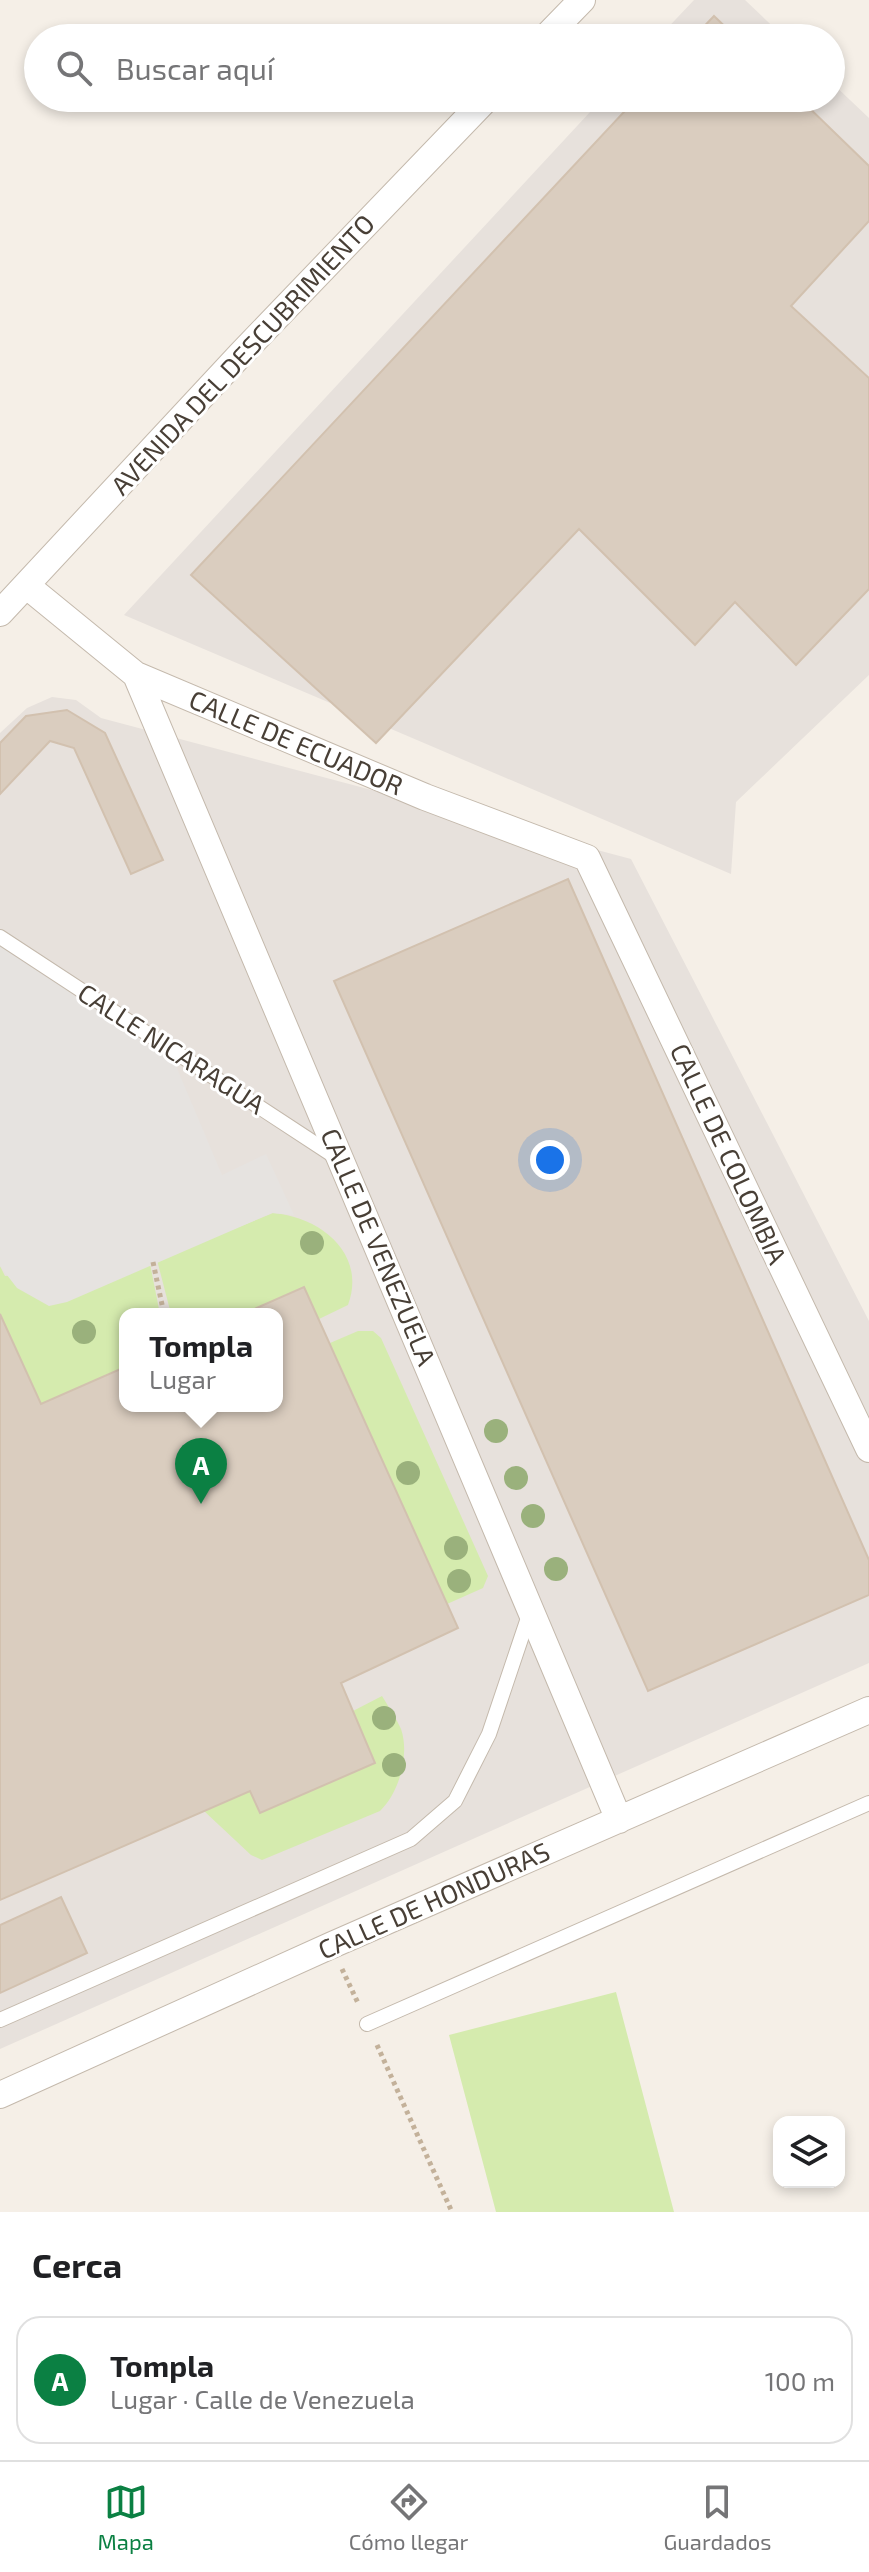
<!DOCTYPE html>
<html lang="es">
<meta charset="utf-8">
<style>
:root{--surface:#fff;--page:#f6f6f6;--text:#202124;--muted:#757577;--line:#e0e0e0;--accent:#0b8043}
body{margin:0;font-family:"Exo 2",sans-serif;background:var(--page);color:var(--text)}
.controls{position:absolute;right:24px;bottom:24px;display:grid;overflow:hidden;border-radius:16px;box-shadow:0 4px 12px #0003}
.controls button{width:72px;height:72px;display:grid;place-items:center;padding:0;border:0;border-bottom:2px solid var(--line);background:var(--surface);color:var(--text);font:40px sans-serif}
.you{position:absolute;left:550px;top:1160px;width:28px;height:28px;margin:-20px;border:6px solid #fff;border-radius:50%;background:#1a73e8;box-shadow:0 0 0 12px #1a73e833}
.badge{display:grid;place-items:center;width:52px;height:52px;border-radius:50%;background:var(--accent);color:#fff;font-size:26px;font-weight:700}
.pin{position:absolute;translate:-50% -66px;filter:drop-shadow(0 2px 4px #0008)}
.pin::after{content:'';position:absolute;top:42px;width:28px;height:24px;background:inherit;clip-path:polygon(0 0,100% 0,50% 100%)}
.popup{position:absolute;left:119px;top:1308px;width:164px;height:104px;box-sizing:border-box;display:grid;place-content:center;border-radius:16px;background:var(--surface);filter:drop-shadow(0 2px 6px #0005);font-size:26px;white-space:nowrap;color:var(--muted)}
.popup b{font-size:30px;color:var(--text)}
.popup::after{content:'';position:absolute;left:50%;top:100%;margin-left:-16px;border:16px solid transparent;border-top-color:var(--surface)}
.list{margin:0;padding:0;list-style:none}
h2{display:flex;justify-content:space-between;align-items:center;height:104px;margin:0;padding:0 32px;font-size:34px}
h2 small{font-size:26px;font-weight:400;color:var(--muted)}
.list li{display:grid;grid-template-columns:52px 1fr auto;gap:24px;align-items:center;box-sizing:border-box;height:128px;margin:0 16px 16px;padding:0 16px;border:2px solid var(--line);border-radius:24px}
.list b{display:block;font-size:30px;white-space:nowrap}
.list p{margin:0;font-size:26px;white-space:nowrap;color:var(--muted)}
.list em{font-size:26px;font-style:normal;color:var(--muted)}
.icon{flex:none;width:44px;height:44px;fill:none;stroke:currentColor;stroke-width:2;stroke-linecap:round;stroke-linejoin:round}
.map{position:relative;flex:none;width:869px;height:2212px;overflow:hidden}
.search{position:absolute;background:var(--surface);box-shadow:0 4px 12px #0003;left:24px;right:24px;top:24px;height:88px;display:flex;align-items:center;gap:20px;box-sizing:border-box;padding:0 28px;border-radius:44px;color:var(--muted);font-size:30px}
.sheet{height:248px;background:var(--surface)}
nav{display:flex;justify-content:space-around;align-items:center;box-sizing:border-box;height:112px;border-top:2px solid var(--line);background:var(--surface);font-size:22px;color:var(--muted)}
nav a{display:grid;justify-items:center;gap:4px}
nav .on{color:var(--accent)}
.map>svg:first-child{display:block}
.industrial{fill:#e7e1dc;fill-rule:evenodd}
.green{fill:#d5ebae}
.parking{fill:#e6e3e0}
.building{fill:#dacdbf;stroke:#d2c1af;stroke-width:2}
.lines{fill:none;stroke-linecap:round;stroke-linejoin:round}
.lane-casing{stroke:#c4b9ac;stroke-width:16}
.street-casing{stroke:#c4b9ac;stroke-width:28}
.path{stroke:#c3b19a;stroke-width:5;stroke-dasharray:4 4;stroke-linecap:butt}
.lane{stroke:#fff;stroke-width:14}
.street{stroke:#fff;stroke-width:26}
.tree{fill:#9ab17c}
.labels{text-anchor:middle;stroke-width:6;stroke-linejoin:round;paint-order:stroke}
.street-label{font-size:26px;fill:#483f36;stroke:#fff}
</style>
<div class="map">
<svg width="869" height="2212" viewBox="0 0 869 2212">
<rect width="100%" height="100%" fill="#f5efe7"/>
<!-- industrial -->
<path class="industrial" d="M694 0H745L785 38H658Z
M831 82 869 118V675L736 802 731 874 124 615 603 98H831Z
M52 697 76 700 101 718 631 859 869 1321V1663L0 2049V733L27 708ZM125 1314H277V1406H125Z"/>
<!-- green -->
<path class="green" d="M273 1213C320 1217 367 1253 348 1305L319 1319 303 1287 243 1314H171L157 1260Z
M150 1264 160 1314H125V1367L41 1404 0 1314V1266L5 1276Z
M358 1331H373L381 1338 488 1576 483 1588 447 1604 330 1343Z
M382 1696C388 1706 396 1718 401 1729 410 1755 399 1793 380 1811L262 1860 251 1855 204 1811 250 1791 260 1812 375 1763 353 1711Z
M616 1992 674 2212H496L449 2035Z"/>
<!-- parking -->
<path class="parking" d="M0 937 168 1047 222 1175 266 1154 294 1215 272 1213 67 1302 49 1306 17 1288 0 1266Z"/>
<!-- building -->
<path class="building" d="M714 16 737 38H693Z
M637 98H799L869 166V221L791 306 869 378V589L796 665 735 602 695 645 579 529 376 743 191 575Z
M67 710 105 733 163 860 131 874 74 748 50 741 0 794V743L26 716Z
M568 879 869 1560V1595L648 1691 334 981Z
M304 1287 458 1628 341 1683 375 1763 260 1813 250 1791 0 1900V1314L41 1404 125 1367V1406H277V1314H243Z
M61 1897 87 1953 0 1993V1925Z"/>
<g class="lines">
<defs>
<path id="lane" d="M0 937 334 1156
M0 2020 411 1839 455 1801 489 1734 530 1612
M367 2024 869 1803"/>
<path id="street" d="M545 38 582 0
M27 586 136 675 425 797 587 858 869 1449
M0 613 240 355 487 98
M136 675 619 1820
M0 2095 332 1945 869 1710"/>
</defs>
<!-- lane casing -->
<use href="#lane" class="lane-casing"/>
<!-- street casing -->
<use href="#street" class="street-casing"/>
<!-- path -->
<path class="path" d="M153 1262 164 1314
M342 1969 358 2003
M377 2045 452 2212"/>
<!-- lane -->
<use href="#lane" class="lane"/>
<!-- street -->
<use href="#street" class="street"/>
</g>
<!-- trees -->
<g class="tree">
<circle cx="312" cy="1243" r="12"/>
<circle cx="84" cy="1332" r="12"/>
<circle cx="496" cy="1431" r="12"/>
<circle cx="408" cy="1473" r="12"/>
<circle cx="516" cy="1478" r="12"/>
<circle cx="533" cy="1516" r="12"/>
<circle cx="456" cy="1548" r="12"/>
<circle cx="556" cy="1569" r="12"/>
<circle cx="459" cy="1581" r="12"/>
<circle cx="384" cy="1718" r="12"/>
<circle cx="394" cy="1765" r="12"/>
</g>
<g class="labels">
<!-- street labels -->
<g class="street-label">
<text transform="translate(243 355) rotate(-47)" y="9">AVENIDA DEL DESCUBRIMIENTO</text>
<text transform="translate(296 743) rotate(23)" y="9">CALLE DE ECUADOR</text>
<text transform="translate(171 1049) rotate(33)" y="9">CALLE NICARAGUA</text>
<text transform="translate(728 1154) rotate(65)" y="9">CALLE DE COLOMBIA</text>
<text transform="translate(378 1247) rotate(67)" y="9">CALLE DE VENEZUELA</text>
<text transform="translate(434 1901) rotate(-24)" y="9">CALLE DE HONDURAS</text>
</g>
</g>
</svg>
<div class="controls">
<button><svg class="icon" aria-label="layers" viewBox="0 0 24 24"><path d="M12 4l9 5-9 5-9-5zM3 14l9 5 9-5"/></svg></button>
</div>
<div class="you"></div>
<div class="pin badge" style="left:201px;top:1504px">A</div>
<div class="popup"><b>Tompla</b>Lugar</div>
<div class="search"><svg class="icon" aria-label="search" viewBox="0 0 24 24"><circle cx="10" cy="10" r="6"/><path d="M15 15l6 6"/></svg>Buscar aquí</div>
</div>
<section class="sheet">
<h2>Cerca<small></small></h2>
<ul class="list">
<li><span class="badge">A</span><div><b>Tompla</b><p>Lugar · Calle de Venezuela</p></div><em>100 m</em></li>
</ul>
</section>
<nav>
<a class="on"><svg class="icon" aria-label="map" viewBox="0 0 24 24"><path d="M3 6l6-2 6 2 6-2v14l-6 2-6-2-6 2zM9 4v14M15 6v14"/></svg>Mapa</a>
<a><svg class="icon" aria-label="directions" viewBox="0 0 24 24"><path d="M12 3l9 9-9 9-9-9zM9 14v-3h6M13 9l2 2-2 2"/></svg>Cómo llegar</a>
<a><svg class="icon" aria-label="saved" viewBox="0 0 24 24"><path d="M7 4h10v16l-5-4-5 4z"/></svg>Guardados</a>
</nav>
